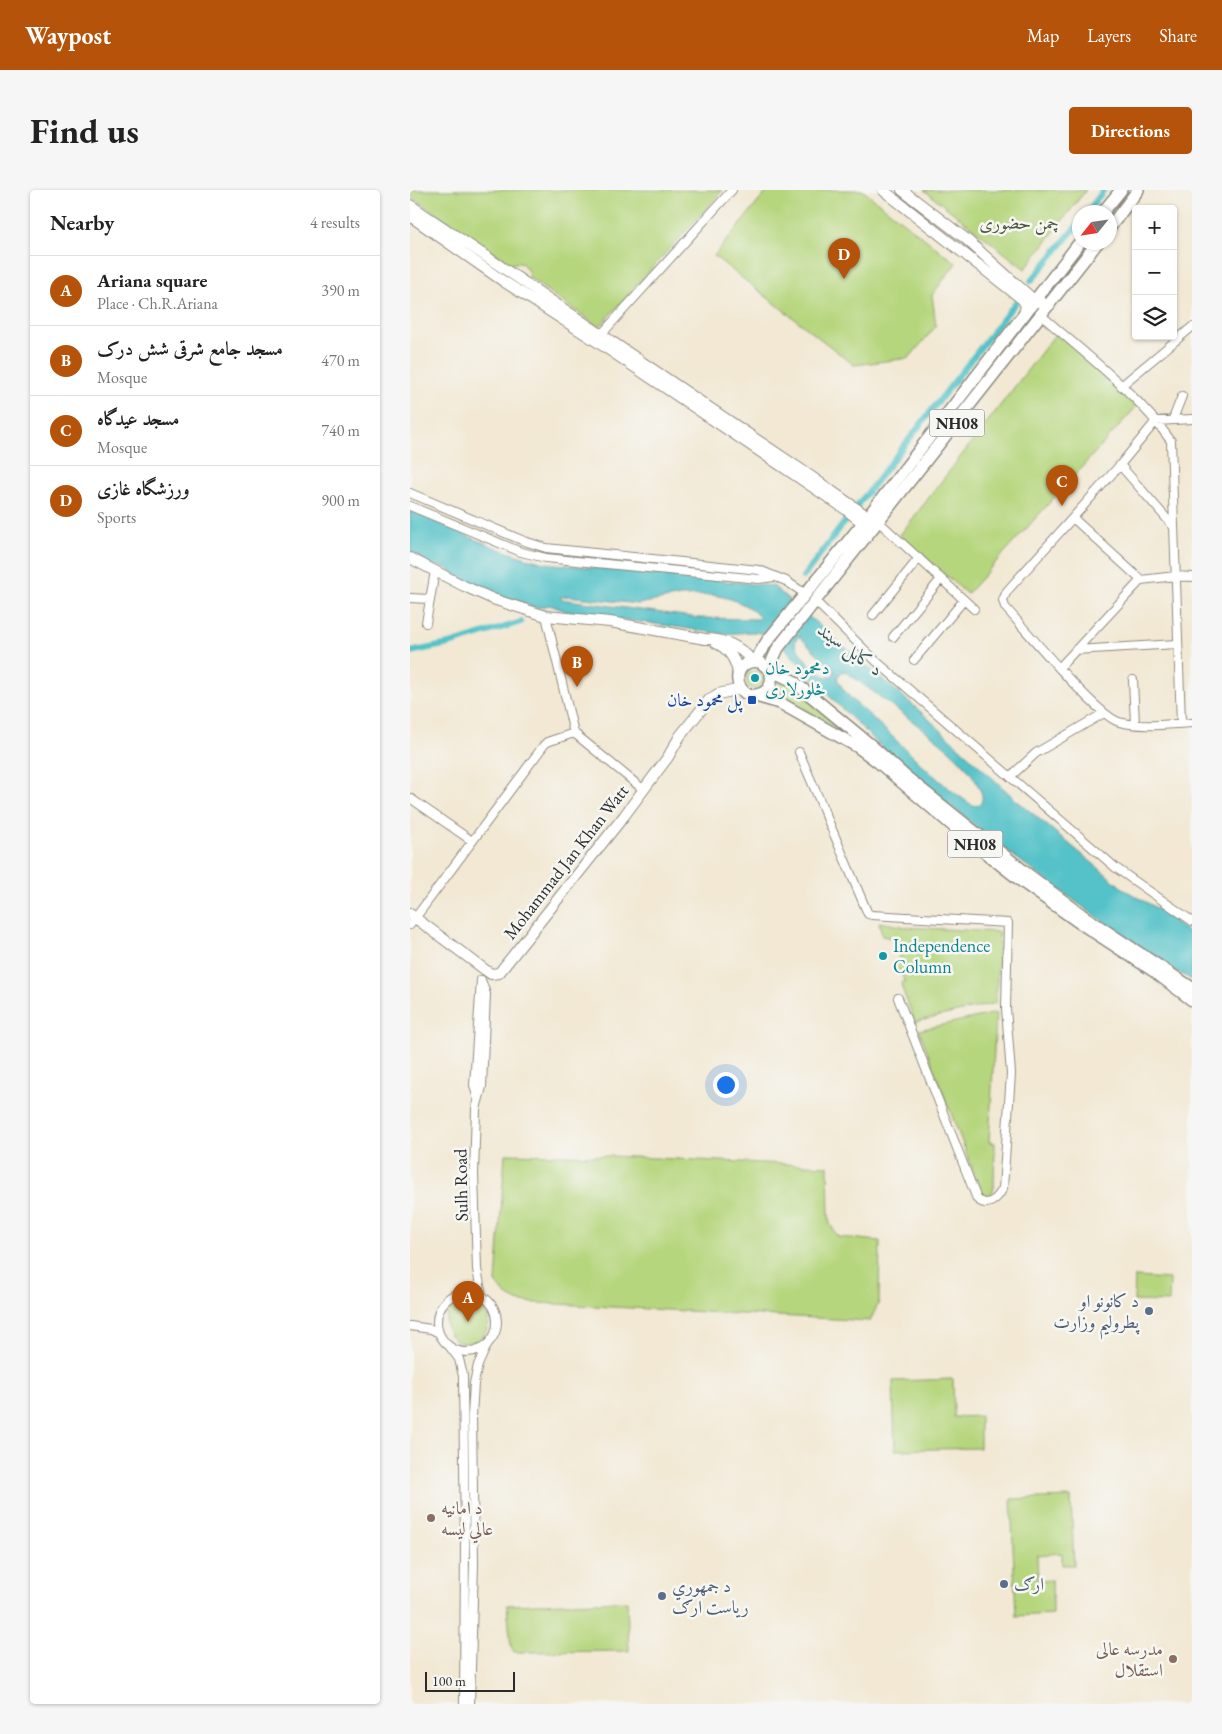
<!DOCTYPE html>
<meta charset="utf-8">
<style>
:root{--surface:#fff;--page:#f6f6f6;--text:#222;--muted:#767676;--line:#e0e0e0;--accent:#b45309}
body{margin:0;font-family:"EB Garamond",Amiri,serif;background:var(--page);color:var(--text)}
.controls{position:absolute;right:15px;top:15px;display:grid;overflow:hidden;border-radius:5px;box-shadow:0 1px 4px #0004}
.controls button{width:45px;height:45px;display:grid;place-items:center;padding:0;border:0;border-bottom:1px solid var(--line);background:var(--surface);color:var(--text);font:25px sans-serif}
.compass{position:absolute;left:662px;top:15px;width:45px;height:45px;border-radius:50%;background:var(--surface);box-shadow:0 1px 4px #0004;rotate:240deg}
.scale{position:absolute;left:15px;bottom:12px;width:90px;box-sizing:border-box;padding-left:5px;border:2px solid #2b2b2b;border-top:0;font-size:14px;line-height:18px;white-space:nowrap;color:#2b2b2b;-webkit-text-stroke:4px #f6f6f2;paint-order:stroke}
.you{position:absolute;left:315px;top:894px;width:18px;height:18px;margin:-12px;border:4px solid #fff;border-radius:50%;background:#1a73e8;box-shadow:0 0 0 8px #1a73e833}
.badge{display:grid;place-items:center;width:32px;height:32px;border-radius:50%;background:var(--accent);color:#fff;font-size:16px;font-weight:700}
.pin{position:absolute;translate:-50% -41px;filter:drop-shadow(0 1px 2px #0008)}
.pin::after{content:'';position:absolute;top:26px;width:18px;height:15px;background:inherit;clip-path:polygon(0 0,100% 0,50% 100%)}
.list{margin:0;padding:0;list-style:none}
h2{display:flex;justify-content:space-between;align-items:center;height:65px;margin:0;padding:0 20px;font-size:21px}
h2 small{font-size:16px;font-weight:400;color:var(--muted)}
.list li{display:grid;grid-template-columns:32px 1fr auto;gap:15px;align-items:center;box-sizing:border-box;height:70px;padding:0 20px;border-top:1px solid var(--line)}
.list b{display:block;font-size:19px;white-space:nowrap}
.list p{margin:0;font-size:16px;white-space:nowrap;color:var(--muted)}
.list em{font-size:16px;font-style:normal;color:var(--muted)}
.icon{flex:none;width:28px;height:28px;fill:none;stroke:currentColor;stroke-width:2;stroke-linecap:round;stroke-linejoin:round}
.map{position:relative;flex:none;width:782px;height:1514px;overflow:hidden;border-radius:5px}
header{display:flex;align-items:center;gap:30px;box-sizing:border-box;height:70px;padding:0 25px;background:var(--accent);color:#fff}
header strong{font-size:24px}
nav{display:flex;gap:28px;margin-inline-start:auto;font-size:18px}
.intro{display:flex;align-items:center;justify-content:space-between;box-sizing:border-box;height:120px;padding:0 30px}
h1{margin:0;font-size:35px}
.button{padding:12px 22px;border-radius:5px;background:var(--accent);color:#fff;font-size:18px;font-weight:700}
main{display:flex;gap:30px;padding:0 30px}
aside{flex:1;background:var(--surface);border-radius:5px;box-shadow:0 1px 4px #0004}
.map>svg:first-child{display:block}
.green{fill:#b6d67d;stroke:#708054}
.water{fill:#54c2c9;stroke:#40767a;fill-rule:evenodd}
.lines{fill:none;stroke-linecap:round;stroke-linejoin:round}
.canal{stroke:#54c2c9;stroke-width:6}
.minor-casing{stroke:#8e8a7f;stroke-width:10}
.major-casing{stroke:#8e8a7f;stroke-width:12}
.highway-casing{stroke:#8e8a7f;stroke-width:14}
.minor{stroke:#fff;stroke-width:8}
.major{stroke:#fff;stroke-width:10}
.highway{stroke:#fff;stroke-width:11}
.culture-dot{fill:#0f9aa8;stroke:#f6f6f2;stroke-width:2}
.transit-dot{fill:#1a4fb4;stroke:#f6f6f2;stroke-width:2}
.service-dot{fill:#5c6f8a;stroke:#f6f6f2;stroke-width:2}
.education-dot{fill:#8d6e63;stroke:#f6f6f2;stroke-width:2}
.labels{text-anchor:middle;stroke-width:5;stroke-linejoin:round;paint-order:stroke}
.shield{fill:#f6f6f2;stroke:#686867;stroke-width:1}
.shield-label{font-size:16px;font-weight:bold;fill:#2b2b2b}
.park-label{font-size:18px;fill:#4e5640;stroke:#f6f6f2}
.culture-label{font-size:18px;fill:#0d838f;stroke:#f6f6f2;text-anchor:start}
.transit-label{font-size:18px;fill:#164399;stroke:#f6f6f2;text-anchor:end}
.street-label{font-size:18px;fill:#2b2b2b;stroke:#f6f6f2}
.service-label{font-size:18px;fill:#4e5e75;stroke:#f6f6f2;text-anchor:start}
.education-label{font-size:18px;fill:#785e54;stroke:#f6f6f2;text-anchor:start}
.water-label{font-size:19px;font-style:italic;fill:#37585a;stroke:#f6f6f2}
</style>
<header>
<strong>Waypost</strong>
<nav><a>Map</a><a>Layers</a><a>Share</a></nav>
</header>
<div class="intro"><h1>Find us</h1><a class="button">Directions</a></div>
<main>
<aside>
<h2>Nearby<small>4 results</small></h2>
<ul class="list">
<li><span class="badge">A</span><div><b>Ariana square</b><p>Place · Ch.R.Ariana</p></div><em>390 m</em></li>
<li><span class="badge">B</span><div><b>مسجد جامع شرقی شش درک</b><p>Mosque</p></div><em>470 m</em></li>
<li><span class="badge">C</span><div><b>مسجد عیدگاه</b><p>Mosque</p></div><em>740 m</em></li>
<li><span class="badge">D</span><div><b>ورزشگاه غازی</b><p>Sports</p></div><em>900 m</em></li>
</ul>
</aside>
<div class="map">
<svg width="782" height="1514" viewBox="0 0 782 1514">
<rect width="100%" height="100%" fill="#f6f6f2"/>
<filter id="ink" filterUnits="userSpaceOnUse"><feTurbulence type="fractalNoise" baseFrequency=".02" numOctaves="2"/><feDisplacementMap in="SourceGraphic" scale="10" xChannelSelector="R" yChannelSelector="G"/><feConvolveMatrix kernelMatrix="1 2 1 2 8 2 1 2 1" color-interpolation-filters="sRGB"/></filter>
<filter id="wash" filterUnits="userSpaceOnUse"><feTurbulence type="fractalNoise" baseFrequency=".0096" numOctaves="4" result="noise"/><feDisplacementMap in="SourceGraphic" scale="20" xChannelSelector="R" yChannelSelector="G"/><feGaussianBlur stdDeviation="1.12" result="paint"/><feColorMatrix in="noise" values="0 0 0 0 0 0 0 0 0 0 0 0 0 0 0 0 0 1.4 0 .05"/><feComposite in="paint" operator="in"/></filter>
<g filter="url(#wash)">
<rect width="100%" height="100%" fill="#f2e8d3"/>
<!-- green -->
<path class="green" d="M0 0H311L312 1 189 137 119 88C119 80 116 77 110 72L101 74 0 6Z
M358 0H452L546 73 522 105 526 136 499 168 444 175 304 66Z
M514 0H676L615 79Z
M647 142 727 216 557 404 490 345Z
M336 490a9 9 0 1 1 18 0a9 9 0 1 1-18 0Z
M370 490H378L443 549 364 499Z
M469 732 496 737 589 742 586 813 505 832 492 798 491 793 495 791 485 776 489 770 491 759 485 749 472 746Z
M586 823 579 952 585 953 584 997 581 1006 578 1008 572 1004 509 840Z
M95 964 201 966 418 976 419 1028 420 1034 428 1047 470 1051 469 1112 460 1131 110 1112C98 1107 92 1103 86 1092Z
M725 1087 760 1089 759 1112 724 1111Z
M36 1132a21 21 0 1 1 42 0a21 21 0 1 1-42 0Z
M543 1189 544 1227 570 1226V1258L485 1260 483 1191Z
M661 1307 664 1375H652V1363L627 1365 628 1391 642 1390 643 1424 606 1426 601 1309Z
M217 1411 219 1461 115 1462H104L101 1457 97 1415Z"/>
<!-- water -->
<path class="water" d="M0 321C45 339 88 363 136 373L363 396 511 522 604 608 715 700 748 719 782 745V790L745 769 644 696 589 655 489 574 414 501 376 459 365 450 356 444 342 442 314 444 155 421 140 415 127 418 96 409 59 395 35 377 19 374 0 365ZM302 405C318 407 340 414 350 428L347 429 289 428 151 409 150 407 158 406 228 414 271 406ZM389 446 423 479 425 482 423 485 417 487C408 484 385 461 385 451ZM432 481 436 482C457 497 477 512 497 527 524 548 558 569 571 602 575 612 568 620 559 613 526 591 497 560 468 533 455 520 434 506 427 488Z"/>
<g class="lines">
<!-- canal -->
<path class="canal" d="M677 22 694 0
M621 91 670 32
M447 316 606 112
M393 387 436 330
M0 462 39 454 111 432"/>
</g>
</g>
<g filter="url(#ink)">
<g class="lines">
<defs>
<path id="minor" d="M631 125C676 165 726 202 761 251L771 533
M189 147 322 0
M711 196 782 137
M763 229 772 206
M782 229 746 231 710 275 597 401 593 410 595 417C614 438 687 526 709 532 733 538 758 534 782 533
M710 275 764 337
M0 303 114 351 136 358 349 380 376 391 394 403
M0 316 111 362 136 368 349 389 364 387
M663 328 731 390
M469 332 564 419
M0 408 19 409
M405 411 466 471 706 678 782 731
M463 425 509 368
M136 426 164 543 234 600
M16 433 25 381
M483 447 531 389
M665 460 767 454
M504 470 554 410
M649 478 731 390 766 386 782 387
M723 490 725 534
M389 562 458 724 462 725 598 733 596 818 601 884 593 998C588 1008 578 1019 567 1009L488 808
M601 586 626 563 694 523
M0 608 62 651
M0 735 134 555 137 552 164 543
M71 790 76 804 72 897 66 919 64 984 67 1079 72 1106
M68 910 64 895 71 790
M27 1132a30 30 0 1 1 60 0a30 30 0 1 1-60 0Z
M0 1136 21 1139 29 1143
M40 1157 49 1169 53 1186 55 1355 54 1514
M60 1514 64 1374 62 1226 64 1193 68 1175 77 1155"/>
<path id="major" d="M473 0 612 109 616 115 614 125
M492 0 556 49 625 111 640 115
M0 15 393 281 457 326
M0 26 93 91 186 151 434 318 453 333
M0 368 54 396 83 409 136 426 200 432 295 449C315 449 330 456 342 471
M306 453C319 459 326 469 328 484
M0 724 74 779 81 784 89 783 214 626 258 567 270 546 299 510 308 504 331 499"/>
<path id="highway" d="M693 22 711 0
M700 37 728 0
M345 471 358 450 453 333 670 52
M359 478 368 458 688 52
M346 505C359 503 364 493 360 480
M782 798 672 725 620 686 495 586 463 557 383 491 360 480 350 472C330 468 320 489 335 503L370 513 448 557 467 571 563 653 614 693 670 733 745 782 782 810"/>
</defs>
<!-- minor casing -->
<use href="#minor" class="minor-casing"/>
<!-- major casing -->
<use href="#major" class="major-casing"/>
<!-- highway casing -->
<use href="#highway" class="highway-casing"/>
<!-- minor -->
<use href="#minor" class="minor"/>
<!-- major -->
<use href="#major" class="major"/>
<!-- highway -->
<use href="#highway" class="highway"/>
</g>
</g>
<!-- markers -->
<g class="culture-dot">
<circle cx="345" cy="488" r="5"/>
<circle cx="473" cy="766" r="5"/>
</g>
<rect class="transit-dot" x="337" y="505" width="10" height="10" rx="2.5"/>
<g class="service-dot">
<circle cx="739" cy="1121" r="5"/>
<circle cx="594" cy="1394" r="5"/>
<circle cx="252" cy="1406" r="5"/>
</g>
<g class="education-dot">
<circle cx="21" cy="1328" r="5"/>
<circle cx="763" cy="1469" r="5"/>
</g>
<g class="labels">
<!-- shield labels -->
<g class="shield">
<rect x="519.5" y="219.5" width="55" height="27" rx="4"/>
<rect x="537.5" y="640.5" width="55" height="27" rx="4"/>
</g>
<g class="shield-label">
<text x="547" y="239">NH08</text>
<text x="565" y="660">NH08</text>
</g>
<!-- park labels -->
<g class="park-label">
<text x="609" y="39">چمن حضوری</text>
</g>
<!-- culture labels -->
<g class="culture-label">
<text x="355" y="484">دمحمود خان<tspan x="355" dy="21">څلورلاری</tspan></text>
<text x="483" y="762">Independence<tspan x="483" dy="21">Column</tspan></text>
</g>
<!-- transit labels -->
<g class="transit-label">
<text x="332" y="516">پل محمود خان</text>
</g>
<!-- street labels -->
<g class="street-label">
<text transform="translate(156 672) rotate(-52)" y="6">Mohammad Jan Khan Watt</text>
<text transform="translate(51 995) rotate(-91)" y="6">Sulh Road</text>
</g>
<!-- service labels -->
<g class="service-label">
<text x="729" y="1117" text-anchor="end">د کانونو او<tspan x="729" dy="21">پطرولیم وزارت</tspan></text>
<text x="604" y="1400">ارګ</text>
<text x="262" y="1402">د جمهوري<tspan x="262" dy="21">ریاست ارګ</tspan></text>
</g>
<!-- education labels -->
<g class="education-label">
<text x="31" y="1324">د امانیه<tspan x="31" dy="21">عالي لیسه</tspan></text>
<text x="753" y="1465" text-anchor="end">مدرسه عالی<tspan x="753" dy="21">استقلال</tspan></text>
</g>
<!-- water labels -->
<g class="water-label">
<text transform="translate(441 459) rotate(36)" y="7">د کابل سيند</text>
</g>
</g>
</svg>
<div class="controls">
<button>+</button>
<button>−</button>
<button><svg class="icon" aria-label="layers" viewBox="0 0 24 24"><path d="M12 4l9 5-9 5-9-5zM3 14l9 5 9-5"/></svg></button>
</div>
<svg class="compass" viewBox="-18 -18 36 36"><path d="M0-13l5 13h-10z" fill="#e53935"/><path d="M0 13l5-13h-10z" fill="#767676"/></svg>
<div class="scale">100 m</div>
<div class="you"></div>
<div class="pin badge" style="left:58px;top:1132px">A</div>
<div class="pin badge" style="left:167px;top:497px">B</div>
<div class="pin badge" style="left:652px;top:316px">C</div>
<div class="pin badge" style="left:434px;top:89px">D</div>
</div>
</main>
